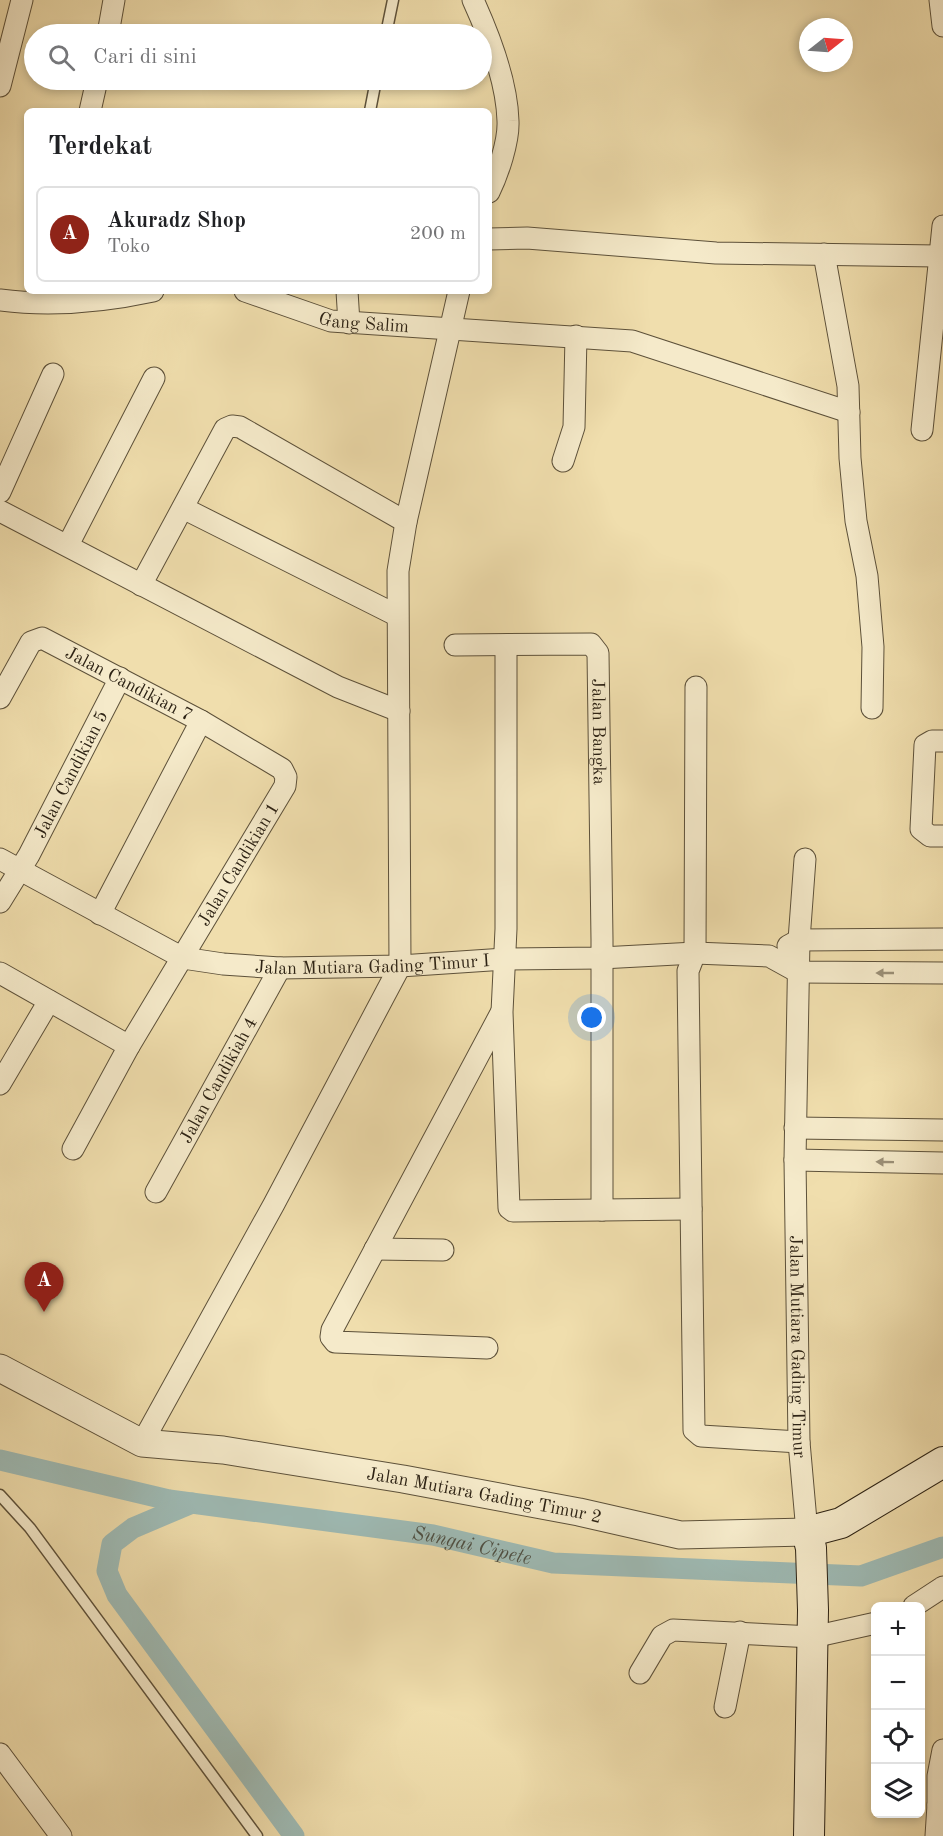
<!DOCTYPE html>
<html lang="id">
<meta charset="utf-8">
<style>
:root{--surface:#fff;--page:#f6f6f6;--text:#202124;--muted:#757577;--line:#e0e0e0;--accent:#8f2418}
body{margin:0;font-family:"Old Standard TT",serif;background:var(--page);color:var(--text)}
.controls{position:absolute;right:18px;bottom:18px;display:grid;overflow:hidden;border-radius:9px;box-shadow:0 3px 9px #0003}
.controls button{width:54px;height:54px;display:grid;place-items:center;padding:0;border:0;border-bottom:2px solid var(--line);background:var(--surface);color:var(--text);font:30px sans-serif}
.compass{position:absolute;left:799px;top:18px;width:54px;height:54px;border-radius:50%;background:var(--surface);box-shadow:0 3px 9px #0003;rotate:73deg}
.you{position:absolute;left:592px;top:1018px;width:21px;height:21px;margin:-15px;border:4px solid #fff;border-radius:50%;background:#1a73e8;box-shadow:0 0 0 9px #1a73e833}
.badge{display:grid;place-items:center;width:39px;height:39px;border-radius:50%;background:var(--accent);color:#fff;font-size:20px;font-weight:700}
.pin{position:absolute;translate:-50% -50px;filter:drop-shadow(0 2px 3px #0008)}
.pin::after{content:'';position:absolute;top:32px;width:21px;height:18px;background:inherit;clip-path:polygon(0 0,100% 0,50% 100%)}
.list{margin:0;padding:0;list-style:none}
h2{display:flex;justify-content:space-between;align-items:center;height:78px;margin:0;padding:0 24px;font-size:26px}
h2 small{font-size:20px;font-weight:400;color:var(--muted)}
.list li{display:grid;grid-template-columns:39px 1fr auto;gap:18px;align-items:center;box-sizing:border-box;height:96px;margin:0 12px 12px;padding:0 12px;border:2px solid var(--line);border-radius:9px}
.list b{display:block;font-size:22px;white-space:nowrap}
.list p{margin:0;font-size:20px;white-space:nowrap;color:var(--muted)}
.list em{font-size:20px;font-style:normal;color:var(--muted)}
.icon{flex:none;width:33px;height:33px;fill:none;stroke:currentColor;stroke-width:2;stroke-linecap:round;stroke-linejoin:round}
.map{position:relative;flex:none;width:943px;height:1836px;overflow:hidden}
.search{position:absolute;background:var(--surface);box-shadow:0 3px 9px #0003;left:24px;top:24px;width:468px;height:66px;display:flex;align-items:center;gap:15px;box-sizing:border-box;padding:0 21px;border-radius:33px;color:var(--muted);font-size:22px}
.panel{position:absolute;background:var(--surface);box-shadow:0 3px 9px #0003;left:24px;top:108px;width:468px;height:186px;border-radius:9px}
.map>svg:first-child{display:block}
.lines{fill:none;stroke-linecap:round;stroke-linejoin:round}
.canal{stroke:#9ebab4;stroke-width:21}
.service-casing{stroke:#5d513a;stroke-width:13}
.minor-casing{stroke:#5d513a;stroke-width:23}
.tertiary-casing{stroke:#5d513a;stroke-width:29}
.secondary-casing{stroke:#2c2214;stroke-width:32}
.service{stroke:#f5eaca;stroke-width:10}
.minor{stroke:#f5eaca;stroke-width:21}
.tertiary{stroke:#f5eaca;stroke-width:27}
.secondary{stroke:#f5eaca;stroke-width:30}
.oneway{fill:#9b9078}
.labels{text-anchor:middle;stroke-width:4.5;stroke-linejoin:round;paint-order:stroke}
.street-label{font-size:18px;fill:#2c2214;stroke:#f5eaca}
.water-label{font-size:20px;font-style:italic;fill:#4e5044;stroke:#f5eaca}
</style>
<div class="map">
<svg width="943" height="1836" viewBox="0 0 943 1836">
<rect width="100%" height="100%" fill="#f0dead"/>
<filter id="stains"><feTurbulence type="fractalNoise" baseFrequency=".00333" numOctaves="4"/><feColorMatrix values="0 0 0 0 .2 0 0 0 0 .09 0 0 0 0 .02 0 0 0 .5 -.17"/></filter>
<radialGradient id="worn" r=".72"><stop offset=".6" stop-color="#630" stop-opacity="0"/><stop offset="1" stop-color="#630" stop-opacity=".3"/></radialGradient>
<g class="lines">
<!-- canal -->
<g class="canal">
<path id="s1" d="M0 1460 169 1500 433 1535 553 1563 861 1576 943 1547"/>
<path d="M192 1503 133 1528 112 1544 107 1571 117 1595 294 1836"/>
</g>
<defs>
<path id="service" d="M386 34 393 0
M370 111 376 80
M0 1495 30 1528 257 1836"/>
<g id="minor">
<path d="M473 0C489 35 507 82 508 121 509 141 498 174 489 192"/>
<path d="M940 0 943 26"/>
<path d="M108 34 114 0"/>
<path d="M0 86 22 0"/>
<path d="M90 111 97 80"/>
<path d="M489 239 527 238 716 253 938 256"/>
<path d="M824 254 848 386 850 458 856 521 867 576 873 647 872 708"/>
<path id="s2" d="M245 291 331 321 632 341 849 412"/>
<path d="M347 291 349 323"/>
<path d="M0 300C53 307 102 302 153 291"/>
<path d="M922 430 943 226"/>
<path d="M563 461 574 427 576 336"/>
<path d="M0 492 53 374"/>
<path d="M183 508 396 615"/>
<path d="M0 511 338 687 399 711"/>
<path d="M68 545 154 378"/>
<path d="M141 585 225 429 232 426 240 427 406 522"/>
<path id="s3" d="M455 645 591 644 598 653 602 939V1210"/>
<path d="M506 645V929L502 1012 509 1208 513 1211 691 1209"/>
<path d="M696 687 695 953 688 971 694 1430 701 1436 799 1442"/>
<path id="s4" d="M0 698 31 642 42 638 201 721 282 769 286 777 285 786 129 1046 73 1149"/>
<path d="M943 741H932L925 745 921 829 930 836H943"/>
<path id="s5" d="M0 859 183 958 223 964 280 968 400 966 505 959 601 958 695 953 769 956 798 972 943 973"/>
<path id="s6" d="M805 859 799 940 795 1160 799 1442 807 1532"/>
<path id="s7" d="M0 902 29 855 120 678"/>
<path d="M100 914 201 721"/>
<path d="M788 946 799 940 943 939"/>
<path d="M0 973 129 1046"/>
<path d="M0 1084 49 1001"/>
<path d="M795 1128 943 1130"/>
<path d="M795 1160 943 1163"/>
<path id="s8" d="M156 1192 280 968"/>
<path d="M375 1249 443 1250"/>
<path d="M487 1348 335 1342 331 1337 332 1330 501 1013"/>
<path d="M142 1443 274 1204 400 966 398 571 406 522 459 291"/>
<path d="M914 1606 943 1587"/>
<path d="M640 1673 662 1636 673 1630 813 1637 876 1623"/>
<path d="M725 1707 740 1632"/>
<path d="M943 1750 938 1776V1805L943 1806"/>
<path d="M0 1754 61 1836"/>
<path d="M936 1836 938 1805"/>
</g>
<g id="tertiary">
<path id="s9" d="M0 1368 142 1443 223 1450 403 1479 579 1512 680 1535 807 1532"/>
</g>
<path id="secondary" d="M809 1836 813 1610 811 1548 807 1532 841 1523 943 1462"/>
</defs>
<!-- service casing -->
<use href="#service" class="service-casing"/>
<!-- minor casing -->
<use href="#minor" class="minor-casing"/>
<!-- tertiary casing -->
<use href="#tertiary" class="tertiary-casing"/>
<!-- secondary casing -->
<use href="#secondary" class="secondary-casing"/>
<!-- service -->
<use href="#service" class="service"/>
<!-- minor -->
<use href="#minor" class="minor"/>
<!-- tertiary -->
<use href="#tertiary" class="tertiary"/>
<!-- secondary -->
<use href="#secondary" class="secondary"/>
</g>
<!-- one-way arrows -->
<defs><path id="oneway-solid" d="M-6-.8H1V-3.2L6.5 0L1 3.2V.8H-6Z" transform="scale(1.5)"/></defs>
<g class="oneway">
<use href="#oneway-solid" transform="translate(885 973) rotate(-180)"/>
<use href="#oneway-solid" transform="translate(885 1162) rotate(-179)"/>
</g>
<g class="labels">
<!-- street labels -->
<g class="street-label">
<text dy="6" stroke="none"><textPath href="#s2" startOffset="124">Gang Salim</textPath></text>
<text dy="6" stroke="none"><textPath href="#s4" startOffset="174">Jalan Candikian 7</textPath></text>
<text dy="6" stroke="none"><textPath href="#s3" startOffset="226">Jalan Bangka</textPath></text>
<text dy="6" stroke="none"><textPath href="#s7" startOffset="146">Jalan Candikian 5</textPath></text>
<text transform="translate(238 864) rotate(-59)" y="6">Jalan Candikian 1</text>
<text dy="6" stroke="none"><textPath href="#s5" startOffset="398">Jalan Mutiara Gading Timur I</textPath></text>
<text dy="6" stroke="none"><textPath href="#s8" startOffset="128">Jalan Candikiah 4</textPath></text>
<text dy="6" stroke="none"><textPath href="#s6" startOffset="488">Jalan Mutiara Gading Timur</textPath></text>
<text dy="6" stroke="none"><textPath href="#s9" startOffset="507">Jalan Mutiara Gading Timur 2</textPath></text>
</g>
<!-- water labels -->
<g class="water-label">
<text dy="7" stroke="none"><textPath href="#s1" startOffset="480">Sungai Cipete</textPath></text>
</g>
</g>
<rect width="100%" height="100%" filter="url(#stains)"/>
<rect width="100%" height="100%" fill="url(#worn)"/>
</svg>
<div class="controls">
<button>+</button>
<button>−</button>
<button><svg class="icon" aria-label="locate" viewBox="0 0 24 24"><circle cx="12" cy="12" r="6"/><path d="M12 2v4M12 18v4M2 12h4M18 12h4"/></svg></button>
<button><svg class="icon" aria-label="layers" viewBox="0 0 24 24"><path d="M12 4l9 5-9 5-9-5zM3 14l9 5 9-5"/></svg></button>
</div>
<svg class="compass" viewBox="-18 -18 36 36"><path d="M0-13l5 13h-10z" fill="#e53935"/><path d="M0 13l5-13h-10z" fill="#757577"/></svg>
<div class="you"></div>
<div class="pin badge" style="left:44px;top:1312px">A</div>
<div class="search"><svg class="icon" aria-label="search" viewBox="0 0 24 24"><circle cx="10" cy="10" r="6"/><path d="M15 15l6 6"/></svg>Cari di sini</div>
<section class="panel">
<h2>Terdekat<small></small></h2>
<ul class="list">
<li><span class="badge">A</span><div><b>Akuradz Shop</b><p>Toko</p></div><em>200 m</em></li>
</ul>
</section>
</div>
